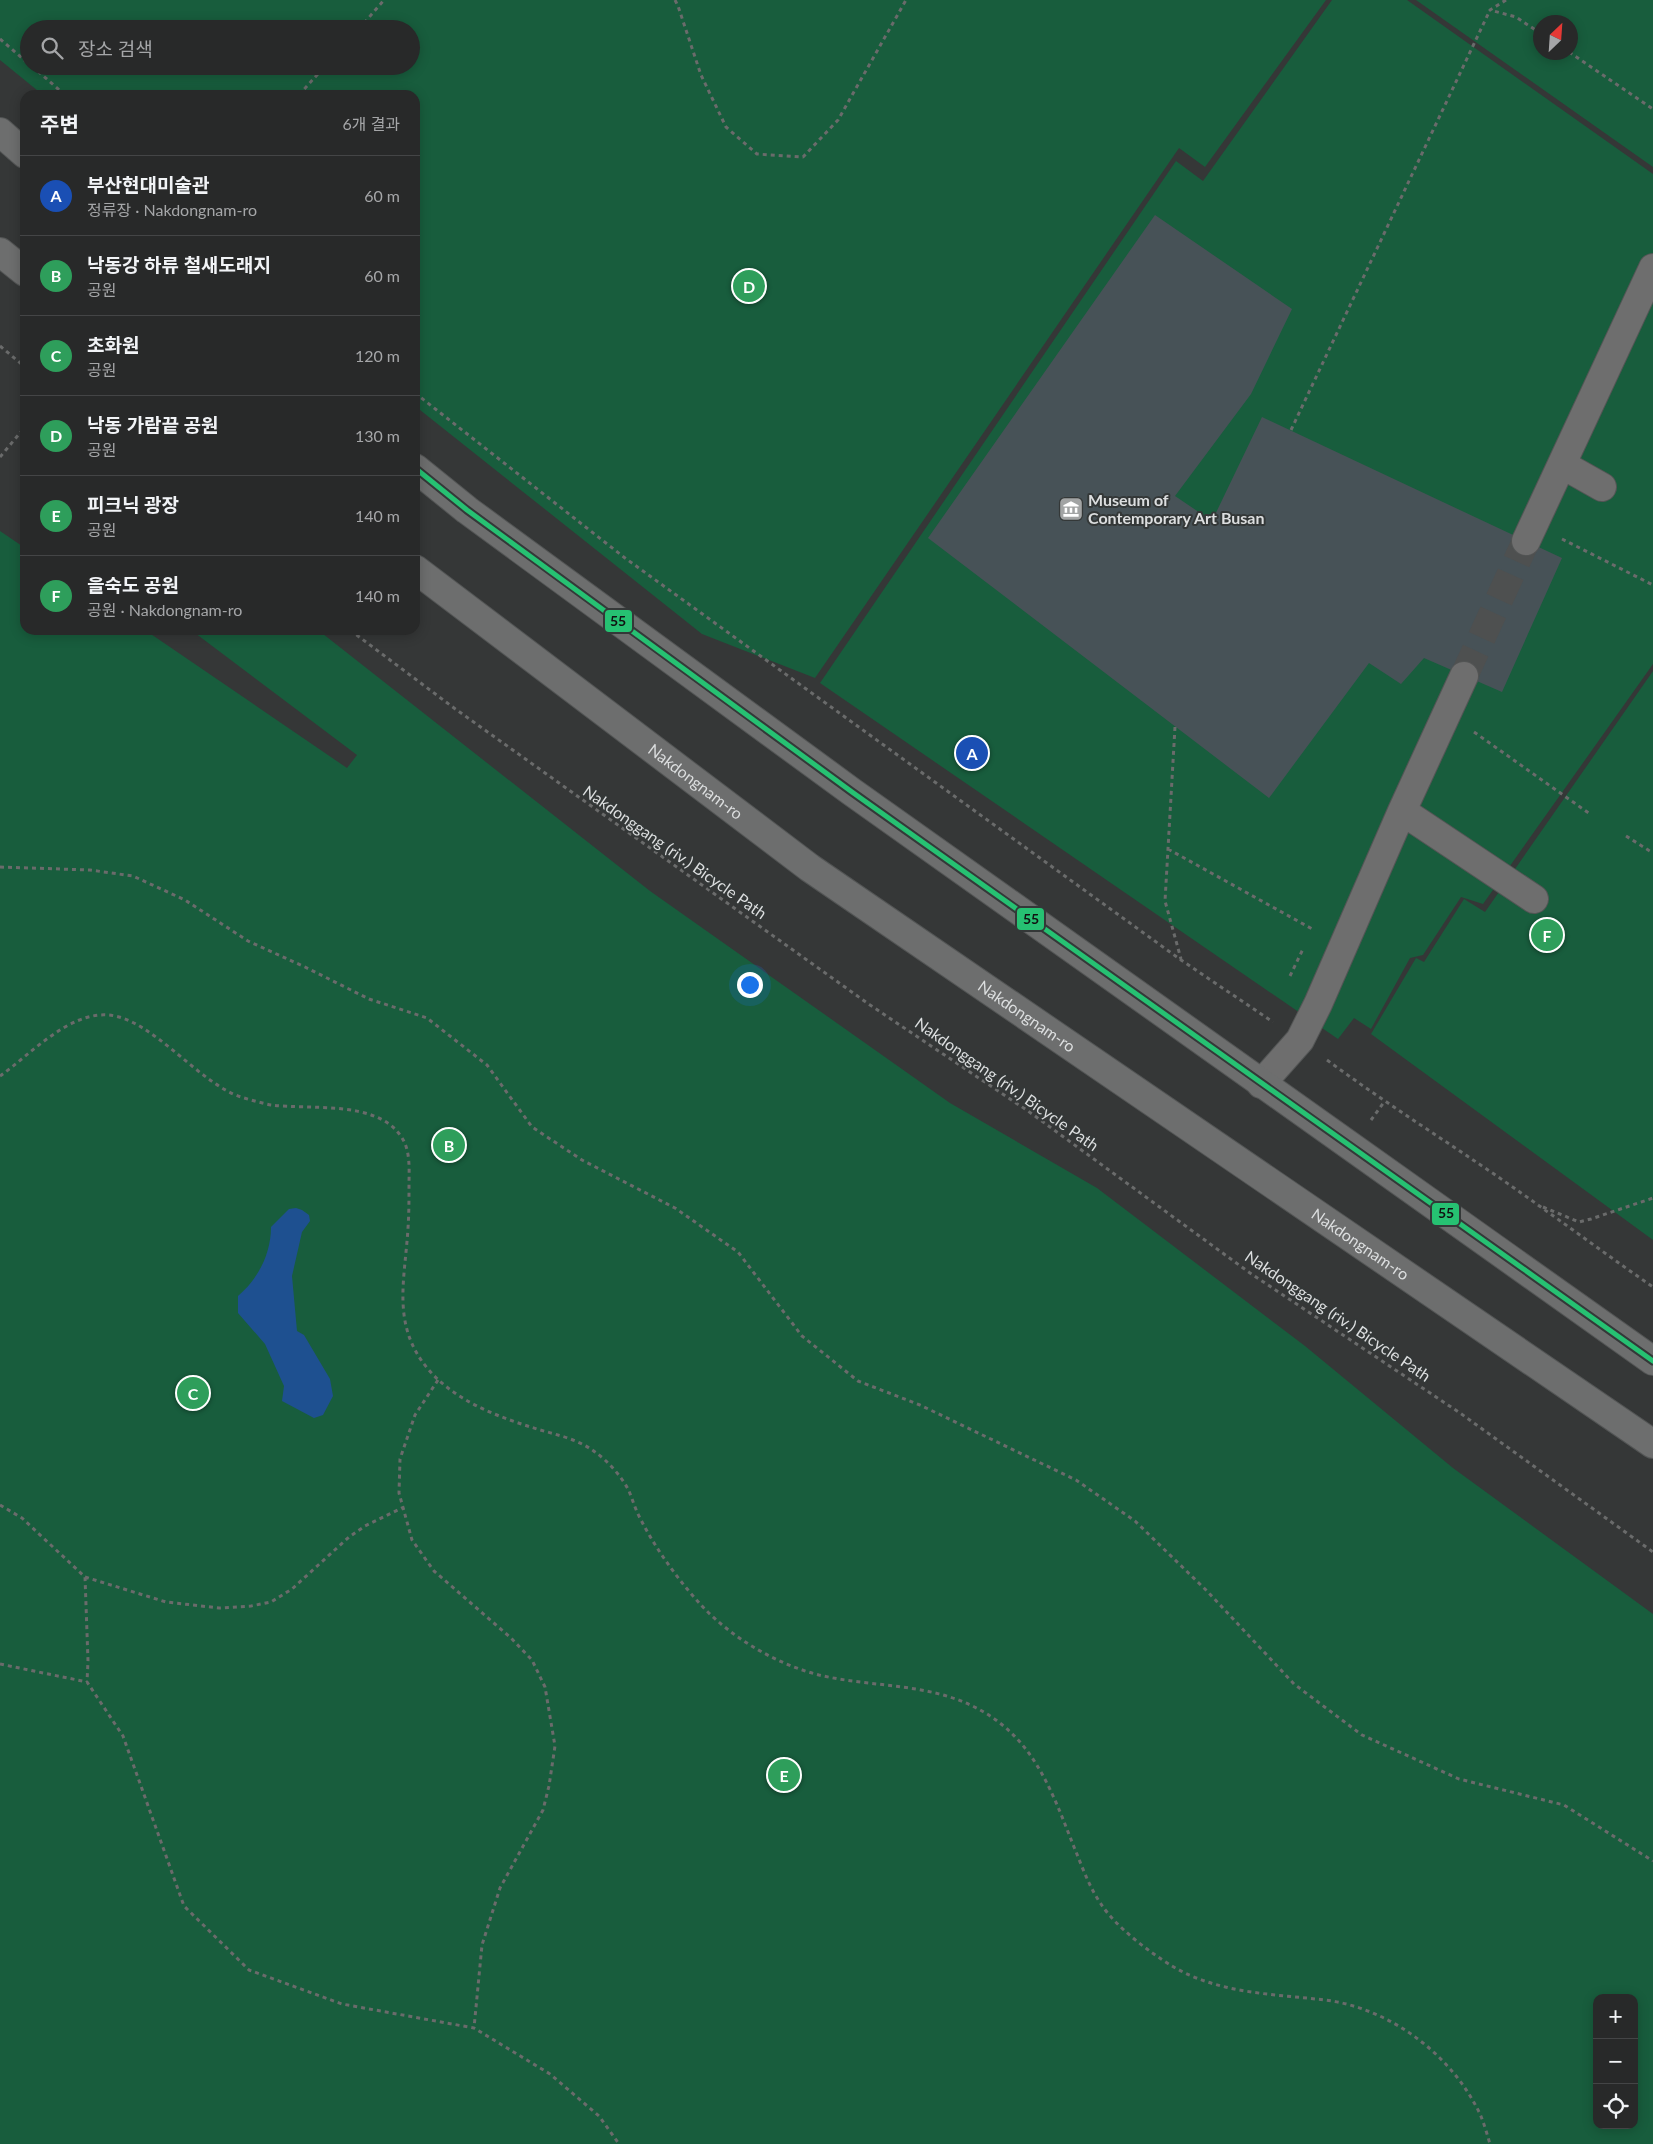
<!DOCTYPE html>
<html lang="ko">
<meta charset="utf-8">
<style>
:root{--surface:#282929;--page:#343535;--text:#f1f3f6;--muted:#a5a6a8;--line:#444546;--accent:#8abfa5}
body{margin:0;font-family:Lato,"Noto Sans KR",sans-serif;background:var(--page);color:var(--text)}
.controls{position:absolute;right:15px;bottom:15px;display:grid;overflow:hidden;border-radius:10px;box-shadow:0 2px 12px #0003}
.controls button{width:45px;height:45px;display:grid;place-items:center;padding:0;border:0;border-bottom:1px solid var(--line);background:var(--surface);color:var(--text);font:25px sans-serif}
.compass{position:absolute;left:1533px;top:15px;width:45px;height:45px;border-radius:50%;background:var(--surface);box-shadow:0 2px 12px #0003;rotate:25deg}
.you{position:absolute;left:749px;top:984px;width:18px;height:18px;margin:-12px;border:4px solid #fff;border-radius:50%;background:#1a73e8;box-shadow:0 0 0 8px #1a73e833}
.badge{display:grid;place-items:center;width:32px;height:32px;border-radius:50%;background:var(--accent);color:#fff;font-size:16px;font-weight:700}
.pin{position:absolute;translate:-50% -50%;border:2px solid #fff;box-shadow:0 1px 5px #0006}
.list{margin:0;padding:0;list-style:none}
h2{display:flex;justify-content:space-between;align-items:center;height:65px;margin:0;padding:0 20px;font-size:21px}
h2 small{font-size:16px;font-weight:400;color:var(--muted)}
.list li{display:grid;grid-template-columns:32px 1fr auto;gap:15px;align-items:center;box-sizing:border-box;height:80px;padding:0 20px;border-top:1px solid var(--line)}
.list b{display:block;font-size:19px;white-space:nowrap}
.list p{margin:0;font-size:16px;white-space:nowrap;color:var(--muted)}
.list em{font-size:16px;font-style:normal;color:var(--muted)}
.icon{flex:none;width:28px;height:28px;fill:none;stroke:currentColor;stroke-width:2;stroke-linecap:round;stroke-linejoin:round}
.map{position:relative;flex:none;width:1653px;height:2144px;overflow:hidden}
.search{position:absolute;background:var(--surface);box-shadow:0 2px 12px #0003;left:20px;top:20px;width:400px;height:55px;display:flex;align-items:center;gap:12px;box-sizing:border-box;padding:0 18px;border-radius:28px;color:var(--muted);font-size:19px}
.panel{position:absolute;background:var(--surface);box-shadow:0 2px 12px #0003;left:20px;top:90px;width:400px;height:545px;border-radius:15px}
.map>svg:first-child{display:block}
.green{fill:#185d3d;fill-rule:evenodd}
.water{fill:#1e5090}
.building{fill:#475257}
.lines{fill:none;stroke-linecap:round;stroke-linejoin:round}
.minor-tunnel{stroke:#4e5050;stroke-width:28;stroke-dasharray:28 14;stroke-linecap:butt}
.minor-casing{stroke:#535555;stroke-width:30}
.major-casing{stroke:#535555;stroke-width:30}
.path{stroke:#6a6b6b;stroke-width:3;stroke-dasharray:4 4;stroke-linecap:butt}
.minor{stroke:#6e6e6e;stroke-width:28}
.major{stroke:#6d6e6e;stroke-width:28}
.bus-1-casing{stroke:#343838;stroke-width:9}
.bus-1{stroke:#26c172;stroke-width:5}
.labels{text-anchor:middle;stroke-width:4;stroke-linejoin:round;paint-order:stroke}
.poi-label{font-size:16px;font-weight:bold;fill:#dcdedf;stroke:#343838;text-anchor:start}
.street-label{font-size:16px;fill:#dcdedf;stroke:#343838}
.line-badge{stroke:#343838;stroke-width:2}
.pale-badge-label{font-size:14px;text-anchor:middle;font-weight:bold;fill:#111}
</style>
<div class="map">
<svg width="1653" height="2144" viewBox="0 0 1653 2144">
<rect width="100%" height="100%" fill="#353737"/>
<!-- green -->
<path class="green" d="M0 0H1326L1205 167 1179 148 815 678 702 634 415 406V95H43L0 60ZM29 29H411V66H29Z
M1332 0H1407L1653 174V664L1483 904 1461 897 1423 955 1410 958 1371 1029 1354 1018 1338 1039 820 683 1176 161 1203 181Z
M1416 0H1653V167ZM1540 22H1570V52H1540Z
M0 531 25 548V630H145L347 768 357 755 191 630H318L650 891 950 1103 1097 1188 1305 1346 1453 1468 1653 1614V2144H0ZM1597 1998H1634V2125H1597Z
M1653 671V1240L1371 1034 1416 958 1424 962 1464 899 1485 912Z"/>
<!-- water -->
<path class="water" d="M296 1208 302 1210 309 1215 310 1221 302 1232 292 1276 297 1331 304 1335 330 1379 333 1396 323 1415 314 1418 282 1401 284 1386 265 1344 238 1313V1296C259 1278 271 1253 271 1227L289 1209Z"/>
<!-- building -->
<path class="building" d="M1155 215 1292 309 1251 394 1175 496 1212 521 1262 417 1562 558 1502 692 1424 658 1401 684 1369 663 1269 798 928 538Z"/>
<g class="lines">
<!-- minor-tunnel -->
<path class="minor-tunnel" d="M1464 676 1526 541"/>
<defs>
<path id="minor" d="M1563 465 1602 487
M1526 541 1653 268
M1402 811 1534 899
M1261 1084 1300 1040 1318 1004 1402 811 1464 676"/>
<g id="major">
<path d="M0 132 25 154"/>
<path d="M0 252 25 272"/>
<path d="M415 468 467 510 852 792 1653 1361"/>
<path id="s1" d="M415 569 810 868 1653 1444"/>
</g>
</defs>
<!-- minor casing -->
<use href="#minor" class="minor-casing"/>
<!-- major casing -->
<use href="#major" class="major-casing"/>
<!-- path -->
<path class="path" d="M675 0 678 6 701 75 726 127 757 154 803 157 838 120 906 0
M1506 0 1490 10 1516 17 1540 33
M359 29 384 0
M0 39 29 64
M1569 52 1653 109
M32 66 65 95
M299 95 325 66
M0 346 25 367
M415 393 625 558 1181 960 1273 1022
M1291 430 1490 10
M0 457 25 427
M1562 539 1653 585
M350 630 454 708 870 1005 1028 1111 1250 1273 1460 1413 1653 1552
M1175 727 1165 901 1181 959
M1474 732 1590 814
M1626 836 1653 853
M1168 849 1314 930
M0 867 90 870 133 876 185 900 248 941 305 967 369 999 427 1018 487 1065 532 1127 582 1160 675 1208 738 1252 802 1336 858 1381 920 1405 1076 1480 1135 1521 1207 1591 1294 1684 1362 1735 1459 1779 1564 1805 1653 1861
M1290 976 1303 949
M1327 1060C1396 1111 1469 1155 1538 1205 1576 1232 1614 1260 1653 1287
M0 1076C30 1055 68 1012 108 1015 152 1018 198 1083 241 1097 251 1100 261 1103 271 1105 310 1110 375 1100 400 1135 411 1149 409 1169 409 1186 409 1200 409 1214 408 1228 405 1280 391 1325 428 1369 455 1401 498 1417 537 1429 557 1435 578 1439 595 1452 608 1461 622 1477 629 1491 633 1501 636 1511 641 1520 657 1551 679 1581 702 1606 732 1638 776 1664 819 1675 873 1688 932 1682 982 1711 1035 1741 1053 1794 1074 1847 1082 1866 1089 1887 1101 1904 1116 1927 1149 1952 1172 1966 1219 1994 1273 1994 1325 2000 1390 2008 1452 2055 1480 2114 1484 2123 1487 2134 1490 2144
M1371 1120 1384 1102
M1543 1207 1579 1222 1591 1219 1653 1198
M438 1380 415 1415 400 1459 399 1493 412 1540 434 1571 511 1638 532 1660 545 1687 555 1746 549 1786 543 1810 500 1888 482 1945 474 2028
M0 1505 22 1518 85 1577 88 1661 87 1682
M85 1577 166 1602 219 1608 251 1606 271 1602 292 1589 349 1537 365 1526 404 1507
M0 1664 87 1682 123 1736 184 1906 249 1970 342 2004 474 2028 550 2074 599 2116 619 2144"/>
<!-- minor -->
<use href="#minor" class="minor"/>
<!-- major -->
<use href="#major" class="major"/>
<defs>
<path id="bus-1" d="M415 468 467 510 852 792 1653 1361"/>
</defs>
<!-- bus-1 casing -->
<use href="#bus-1" class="bus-1-casing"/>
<!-- bus-1 -->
<use href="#bus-1" class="bus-1"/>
</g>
<!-- icons -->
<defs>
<symbol id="museum-square" viewBox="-11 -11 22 22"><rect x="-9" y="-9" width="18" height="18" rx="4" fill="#a2a4a4" stroke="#343838"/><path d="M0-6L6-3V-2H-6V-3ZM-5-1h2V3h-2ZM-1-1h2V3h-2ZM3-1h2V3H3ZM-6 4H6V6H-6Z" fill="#fff"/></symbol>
</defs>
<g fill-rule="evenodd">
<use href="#museum-square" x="1057" y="495" width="28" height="28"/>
</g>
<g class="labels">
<!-- poi labels -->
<g class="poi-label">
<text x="1088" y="506">Museum of<tspan x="1088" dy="18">Contemporary Art Busan</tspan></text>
</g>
<!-- street labels -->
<g class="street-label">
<text dy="6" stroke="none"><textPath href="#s1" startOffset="352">Nakdongnam-ro</textPath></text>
<text transform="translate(675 852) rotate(35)" y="6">Nakdonggang (riv.) Bicycle Path</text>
<text dy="6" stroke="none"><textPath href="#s1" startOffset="758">Nakdongnam-ro</textPath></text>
<text transform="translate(1007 1084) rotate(35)" y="6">Nakdonggang (riv.) Bicycle Path</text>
<text dy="6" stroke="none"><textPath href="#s1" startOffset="1162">Nakdongnam-ro</textPath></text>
<text transform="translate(1338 1316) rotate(34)" y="6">Nakdonggang (riv.) Bicycle Path</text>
</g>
</g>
<g class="line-badge">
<rect x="604" y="609" width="29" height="24" rx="5" fill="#26c172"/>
<rect x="1016" y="907" width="29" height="24" rx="5" fill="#26c172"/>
<rect x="1431" y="1202" width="29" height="24" rx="5" fill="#26c172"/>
</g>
<g class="pale-badge-label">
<text x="618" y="626">55</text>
<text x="1031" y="924">55</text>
<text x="1446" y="1218">55</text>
</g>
</svg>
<div class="controls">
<button>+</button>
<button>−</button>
<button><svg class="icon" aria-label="locate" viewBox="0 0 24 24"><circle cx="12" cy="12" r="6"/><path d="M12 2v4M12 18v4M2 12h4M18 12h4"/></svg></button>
</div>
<svg class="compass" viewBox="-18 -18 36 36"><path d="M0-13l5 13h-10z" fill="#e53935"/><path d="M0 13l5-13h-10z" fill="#a5a6a8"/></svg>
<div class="you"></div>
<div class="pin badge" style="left:972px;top:753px;background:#1a4fb4">A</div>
<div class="pin badge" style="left:449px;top:1145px;background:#2e9e5b">B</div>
<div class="pin badge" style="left:193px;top:1393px;background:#2e9e5b">C</div>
<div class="pin badge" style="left:749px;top:286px;background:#2e9e5b">D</div>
<div class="pin badge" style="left:784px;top:1775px;background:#2e9e5b">E</div>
<div class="pin badge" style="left:1547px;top:935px;background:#2e9e5b">F</div>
<div class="search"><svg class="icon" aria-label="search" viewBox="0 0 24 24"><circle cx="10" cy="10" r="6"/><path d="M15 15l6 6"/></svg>장소 검색</div>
<section class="panel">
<h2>주변<small>6개 결과</small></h2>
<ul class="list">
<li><span class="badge" style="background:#1a4fb4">A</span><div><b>부산현대미술관</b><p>정류장 · Nakdongnam-ro</p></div><em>60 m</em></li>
<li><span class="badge" style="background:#2e9e5b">B</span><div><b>낙동강 하류 철새도래지</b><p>공원</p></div><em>60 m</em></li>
<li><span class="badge" style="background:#2e9e5b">C</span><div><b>초화원</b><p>공원</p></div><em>120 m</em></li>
<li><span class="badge" style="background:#2e9e5b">D</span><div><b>낙동 가람끝 공원</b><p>공원</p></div><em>130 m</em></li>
<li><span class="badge" style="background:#2e9e5b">E</span><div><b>피크닉 광장</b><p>공원</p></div><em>140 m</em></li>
<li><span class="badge" style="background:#2e9e5b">F</span><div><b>을숙도 공원</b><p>공원 · Nakdongnam-ro</p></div><em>140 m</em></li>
</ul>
</section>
</div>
